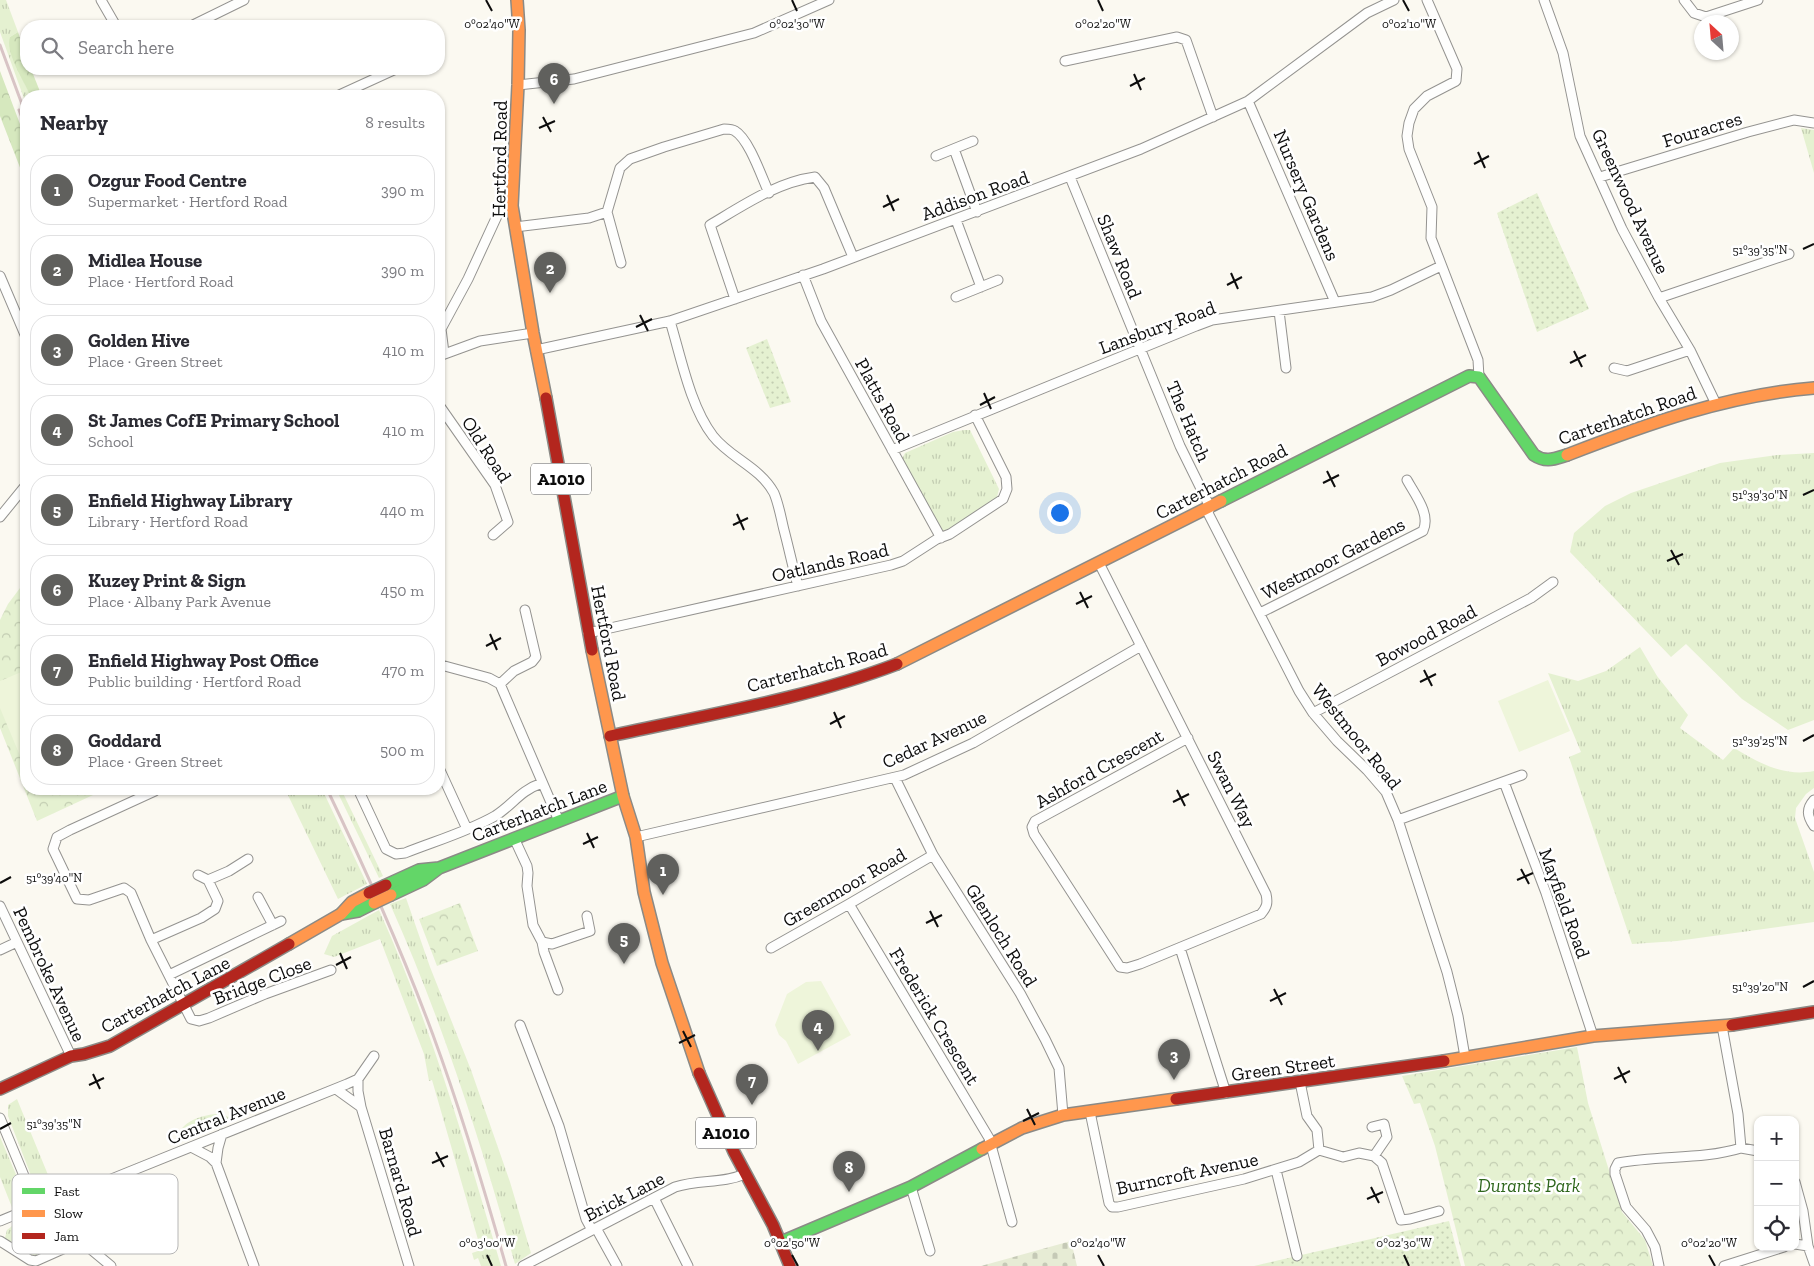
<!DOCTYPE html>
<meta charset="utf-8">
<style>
:root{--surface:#fff;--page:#f2f2f3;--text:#2b2b33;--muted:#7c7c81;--line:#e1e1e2;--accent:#60605d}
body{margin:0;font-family:"Zilla Slab",serif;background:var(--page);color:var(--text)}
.controls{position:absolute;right:15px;bottom:15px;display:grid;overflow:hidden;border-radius:10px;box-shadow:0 1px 4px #0004}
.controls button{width:45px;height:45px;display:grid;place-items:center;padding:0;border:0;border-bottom:1px solid var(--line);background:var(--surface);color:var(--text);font:25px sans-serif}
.compass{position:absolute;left:1694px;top:15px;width:45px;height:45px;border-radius:50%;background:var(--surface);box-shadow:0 1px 4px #0004;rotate:334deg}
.you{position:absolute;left:1059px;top:512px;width:18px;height:18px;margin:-12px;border:4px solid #fff;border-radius:50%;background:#1a73e8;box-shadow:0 0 0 8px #1a73e833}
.badge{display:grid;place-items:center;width:32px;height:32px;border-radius:50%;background:var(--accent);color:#fff;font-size:16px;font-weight:700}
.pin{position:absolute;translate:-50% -41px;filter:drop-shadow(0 1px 2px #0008)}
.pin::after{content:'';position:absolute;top:26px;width:18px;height:15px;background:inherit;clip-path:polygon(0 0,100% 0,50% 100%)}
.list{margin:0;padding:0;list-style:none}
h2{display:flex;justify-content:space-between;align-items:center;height:65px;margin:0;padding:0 20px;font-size:21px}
h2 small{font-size:16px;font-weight:400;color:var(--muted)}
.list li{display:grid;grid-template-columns:32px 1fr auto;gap:15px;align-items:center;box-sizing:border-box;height:70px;margin:0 10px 10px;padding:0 10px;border:1px solid var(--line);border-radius:20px}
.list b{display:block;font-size:19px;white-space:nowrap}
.list p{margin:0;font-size:16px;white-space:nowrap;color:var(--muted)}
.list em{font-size:16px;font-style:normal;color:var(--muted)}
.icon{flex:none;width:28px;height:28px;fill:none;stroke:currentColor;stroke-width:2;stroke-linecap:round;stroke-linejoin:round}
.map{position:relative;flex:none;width:1814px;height:1266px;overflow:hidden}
.search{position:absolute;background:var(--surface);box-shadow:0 1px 4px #0004;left:20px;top:20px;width:425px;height:55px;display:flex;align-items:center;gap:12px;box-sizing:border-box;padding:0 18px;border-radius:20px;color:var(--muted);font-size:19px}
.panel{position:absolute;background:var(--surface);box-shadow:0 1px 4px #0004;left:20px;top:90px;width:425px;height:705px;border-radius:20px}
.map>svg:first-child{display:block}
.grass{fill:url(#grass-tufts)}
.forest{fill:url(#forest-crowns)}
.cemetery{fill:url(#cemetery-stones)}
.park{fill:url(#park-crowns)}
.garden{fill:url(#garden-dots)}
.pitch{fill:#eef5da}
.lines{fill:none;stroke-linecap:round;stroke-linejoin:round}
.street-casing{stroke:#949390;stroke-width:11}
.fast-casing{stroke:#8b8a86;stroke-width:14}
.slow-casing{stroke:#8b8a86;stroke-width:14}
.jam-casing{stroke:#8b8a86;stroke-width:14}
.street{stroke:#fefefd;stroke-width:9}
.fast{stroke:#63d668;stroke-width:11}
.slow{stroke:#ff974d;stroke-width:11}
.jam{stroke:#b3261e;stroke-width:11}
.rail{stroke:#d8c4c5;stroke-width:3}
.slow-bridge-casing{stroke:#8b8a86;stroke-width:14;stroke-linecap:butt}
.jam-bridge-casing{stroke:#8b8a86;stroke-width:14;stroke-linecap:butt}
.slow-bridge{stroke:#ff974d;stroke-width:11}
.jam-bridge{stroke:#b3261e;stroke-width:11}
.ticks{fill:none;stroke:#0d0d0d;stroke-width:2}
.labels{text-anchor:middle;stroke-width:5;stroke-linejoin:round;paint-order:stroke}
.shield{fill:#fff;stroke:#565656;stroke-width:1}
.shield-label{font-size:18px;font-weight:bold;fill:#0d0d0d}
.street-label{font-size:19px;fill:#0d0d0d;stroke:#fff}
.park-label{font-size:19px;font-style:italic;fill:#2e661c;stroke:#fff}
.key{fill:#fff;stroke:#b6b6b6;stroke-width:1}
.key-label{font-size:14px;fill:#0d0d0d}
.ticks-label{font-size:12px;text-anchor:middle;fill:#0d0d0d;stroke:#fff;stroke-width:5;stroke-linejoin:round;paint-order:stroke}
</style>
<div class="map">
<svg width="1814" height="1266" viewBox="0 0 1814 1266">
<defs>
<pattern id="grass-tufts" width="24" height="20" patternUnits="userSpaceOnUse" patternTransform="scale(1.25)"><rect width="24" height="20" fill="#e5f1d1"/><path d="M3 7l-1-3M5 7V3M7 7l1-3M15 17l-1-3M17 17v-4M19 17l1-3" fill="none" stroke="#c3cdb2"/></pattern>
<pattern id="forest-crowns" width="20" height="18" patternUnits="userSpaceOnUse" patternTransform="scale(1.25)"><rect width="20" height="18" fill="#d6e8be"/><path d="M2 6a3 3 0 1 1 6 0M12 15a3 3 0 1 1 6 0" fill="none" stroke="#b6c6a2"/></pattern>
<pattern id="cemetery-stones" width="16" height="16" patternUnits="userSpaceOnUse" patternTransform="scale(1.25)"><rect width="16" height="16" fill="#e7ecd5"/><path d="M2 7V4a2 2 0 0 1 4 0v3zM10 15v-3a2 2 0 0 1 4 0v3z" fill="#c5c9b6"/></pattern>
<pattern id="park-crowns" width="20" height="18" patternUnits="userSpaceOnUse" patternTransform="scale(1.25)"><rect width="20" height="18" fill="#e5f1d1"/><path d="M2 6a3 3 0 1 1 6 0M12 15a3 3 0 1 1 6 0" fill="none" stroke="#c3cdb2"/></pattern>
<pattern id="garden-dots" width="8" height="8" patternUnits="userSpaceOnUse" patternTransform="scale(1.25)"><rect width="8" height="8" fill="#e5f1d1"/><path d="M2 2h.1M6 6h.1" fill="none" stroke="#c3cdb2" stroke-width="1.8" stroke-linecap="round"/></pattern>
</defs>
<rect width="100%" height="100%" fill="#fbf9f1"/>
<!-- grass -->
<path class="grass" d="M0 0H6L18 32 10 37C15 51 22 88 33 96H26V104L0 32Z
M1801 128 1814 130V173Z
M964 430H970L999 489 997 497 979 511 946 531 940 530 901 461 905 453 953 432Z
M1814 453V720L1788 730 1742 699 1686 644 1671 657 1570 552 1574 533 1605 506 1631 493 1720 463 1777 455Z
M1640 647 1657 676 1688 715 1680 728 1723 760 1734 748C1759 763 1784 777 1814 771V788L1806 794 1796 808 1795 818 1814 872V922L1677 941 1632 944 1569 757 1581 752 1548 673 1578 681 1606 671Z
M285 789H322L367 884 338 899Z
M336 789H341L383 876 379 878Z
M406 898 430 967 471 1070 510 1182 531 1253 515 1264C481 1142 442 1020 390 904Z
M379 910C431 1025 466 1146 501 1266H481L478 1258 474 1260 472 1253 481 1250 432 1080 429 1081 424 1054 380 939 334 957 324 954 332 936Z
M17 1099 55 1192 43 1196 37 1191 8 1116V1105Z
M219 1114 227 1116 231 1121 178 1143C175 1122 204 1114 219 1114Z
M0 1137 26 1198 24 1204 13 1210 0 1177Z
M67 1204 76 1205 81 1212 79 1230 76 1239 35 1257 8 1243 5 1238 7 1230 12 1226Z"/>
<!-- forest -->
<path class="forest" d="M18 32 26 55V69H31L41 94 36 96 29 93C23 79 5 52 10 37Z
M0 71 26 140V183L0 116Z"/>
<!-- cemetery -->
<path class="cemetery" d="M1071 1241 1077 1266H981Z"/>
<!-- park -->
<path class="park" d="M26 580V789H106L37 821 0 728V620L8 604Z
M460 903 478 951 437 966 419 919Z
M1577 1047 1588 1103 1622 1212 1645 1240 1653 1266H1465L1435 1146 1420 1103 1414 1104 1402 1076Z"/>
<!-- garden -->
<path class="garden" d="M1537 193 1589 309 1537 332 1497 213Z
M767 339 791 402 770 408 746 348Z
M1449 1221 1461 1266H1254Z"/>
<!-- pitch -->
<path class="pitch" d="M26 670V770L0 708V681Z
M1548 680 1570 731 1519 752 1498 701Z
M821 981 851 1035 798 1064 786 1041 779 1035 775 1025 787 994 806 982Z"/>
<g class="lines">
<defs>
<path id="street" d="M101 0 116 26
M1427 0 1457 69 1456 81 1427 96 1414 109 1409 123 1407 136 1409 149 1432 207 1431 238 1478 360 1479 377
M1544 0 1563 53 1580 136 1622 229 1659 298 1690 350 1716 404
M1684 0 1694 13 1706 17 1758 0
M191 26 244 0
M1065 61 1177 37 1186 40 1213 117
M518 85 574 79 754 33 829 0
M337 96 396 69
M1248 101 1335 302
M954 149 977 212
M936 156 973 141
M1070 177 1180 446 1210 507 1208 513 1299 691 1313 713 1337 741 1367 770 1386 792 1398 820 1447 972 1458 1016 1465 1057
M1600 177 1748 132 1794 120 1814 123
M956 220 981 287
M515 227 589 218 607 212
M621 263 607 212 620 168 630 159 664 147 724 129C728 129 732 129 735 131 749 139 762 178 769 193
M803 275 821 321 941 538
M0 276 26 337
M956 297 998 280
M1659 298 1789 254
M735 299 710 225C742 206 777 182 815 177L824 188 853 257
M1279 311 1286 368
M670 321C681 357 690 406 713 436 730 458 760 467 774 493 779 505 781 518 784 530 789 549 793 568 798 586
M536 350 670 321 823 269 1141 149 1248 101 1367 13 1394 0
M444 353 441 329 468 279 497 216 503 209 512 206
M439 356 480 341 533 333
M1614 368 1627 371 1690 350
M439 405 495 485 508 522 493 535
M892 450 1196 326 1212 320 1372 297 1391 290 1441 266
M0 517 26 485
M1099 563 1266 894C1268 903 1267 907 1261 914L1140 964 1127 968 1120 967 1034 834 1032 827 1035 821 1046 815 1188 738
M1260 613 1423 531C1431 514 1415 495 1407 480
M588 633 891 565 903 561 937 539 950 534 1003 499 1007 489 1006 477 975 415
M439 661 441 665 489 678 500 684 559 821
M500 684 514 671 532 662 536 657 525 610
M1313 713 1531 598 1553 582
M439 768 467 829
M895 778 933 855 1020 993 1045 1039 1059 1068 1063 1115
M1504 782 1546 893 1593 1036
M358 789 386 849 396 854 405 853C435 841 467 832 495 816 513 805 519 791 542 783
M155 791 70 830 57 837 53 849 77 899 89 900 124 888 131 893 151 940 191 1019 199 1021 209 1018 265 994 331 970
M1814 800C1806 809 1807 816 1814 826
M1398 820 1522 775
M636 837 904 775 973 743 1141 646
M514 838 527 866 528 873 527 886 533 925 542 942 552 944 590 931 587 916
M198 875 208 880
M258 897 273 925
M849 904 989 1138 1012 1222
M0 906 71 1056
M151 940 201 918 215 909 218 901 208 880 229 871 248 859
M542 942 544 952 558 990
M771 948 849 904 933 855
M1180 948 1226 1093
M0 950 17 942
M169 975 281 921
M520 1025 559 1126 586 1219 592 1230
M1722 1026 1738 1114 1741 1148 1758 1151
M358 1079V1091L361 1107 409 1266
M336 1089 361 1107
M1090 1112 1109 1203 1112 1207H1118L1244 1179 1299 1162 1319 1150 1317 1130 1307 1116 1300 1082
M0 1118 37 1207
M1372 1127 1384 1124 1387 1137 1374 1156
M222 1134 218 1148 216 1163 254 1266
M191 1147 210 1157 216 1163
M1319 1150 1343 1157 1359 1153 1374 1156 1382 1163 1401 1220 1410 1219 1439 1211
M1276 1170 1297 1256
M1795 1182 1803 1211 1808 1246 1814 1263
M911 1187 930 1251
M654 1198 688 1266
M0 1221 80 1188 104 1182 347 1084 358 1079 374 1056
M596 1228 617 1266
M0 1241 30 1260 36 1261 81 1241C88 1226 87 1204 80 1188
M81 1241 111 1266
M1795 1244 1808 1246
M523 1266 675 1187C699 1179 722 1184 745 1174
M1659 1266 1655 1247 1646 1230 1626 1207 1615 1174V1169L1618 1163C1659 1155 1702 1160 1741 1148
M1724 1266 1784 1247"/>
<path id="fast" d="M1221 501 1469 376 1479 377 1534 455C1546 463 1554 459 1567 455
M386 885 419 870 439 868 623 796
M391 895 423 880 439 868
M341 914 358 911 374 903
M781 1242 911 1187 982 1149"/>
<path id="slow" d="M517 0 519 30 518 85 512 206 533 333 546 398
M1567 455C1647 424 1727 395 1814 388
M592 650 623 796 636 837 644 892 662 963 699 1073
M897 664 1221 501
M289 944 341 914 352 902 369 893
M1444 1061 1593 1036 1732 1025
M982 1149 1022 1128 1063 1115 1176 1099"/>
<path id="jam" d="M546 398 592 650
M610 736C705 715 806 699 897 664
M1732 1025 1814 1012
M699 1073 734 1152 773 1225 790 1266
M0 1089 71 1056 84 1054 110 1046 289 944
M1176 1099 1444 1061"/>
</defs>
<!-- street casing -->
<use href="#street" class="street-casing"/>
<!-- fast casing -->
<use href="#fast" class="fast-casing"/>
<!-- slow casing -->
<use href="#slow" class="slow-casing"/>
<!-- jam casing -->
<use href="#jam" class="jam-casing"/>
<!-- street -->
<use href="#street" class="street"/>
<!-- fast -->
<use href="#fast" class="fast"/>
<!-- slow -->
<use href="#slow" class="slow"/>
<!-- jam -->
<use href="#jam" class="jam"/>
<!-- rail -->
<path class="rail" d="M0 45 26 115
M19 110 26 128
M327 789C366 870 402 951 433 1035 461 1111 484 1188 506 1266"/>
<defs>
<path id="slow-bridge" d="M374 903 391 895"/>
<path id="jam-bridge" d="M369 893 386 885"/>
</defs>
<!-- slow-bridge casing -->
<use href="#slow-bridge" class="slow-bridge-casing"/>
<!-- jam-bridge casing -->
<use href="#jam-bridge" class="jam-bridge-casing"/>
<!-- slow-bridge -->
<use href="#slow-bridge" class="slow-bridge"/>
<!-- jam-bridge -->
<use href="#jam-bridge" class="jam-bridge"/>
</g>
<!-- ticks -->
<path class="ticks" d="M486 0 492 11M792 0 797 11M1098 0 1103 11M1403 0 1409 11M1134 74 1141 90M1130 86 1145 78M543 117 551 132M539 128 555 121M1478 152 1485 168M1474 164 1489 156M887 195 894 211M883 207 899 199M1803 249 1814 244M1231 273 1238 289M1227 285 1242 277M640 315 648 331M636 327 652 319M1574 351 1582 367M1570 363 1586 355M984 393 991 409M980 405 995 397M1327 471 1335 487M1323 483 1339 475M1803 495 1814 490M737 514 744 530M733 525 748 518M1671 550 1679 565M1667 561 1683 554M1080 592 1088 608M1076 604 1092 596M490 634 497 650M486 646 501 638M1424 670 1432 686M1420 682 1436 674M834 712 841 728M830 724 845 716M1803 741 1814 735M1177 790 1185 806M1173 802 1189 794M587 833 594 848M583 844 598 837M1521 869 1529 884M1517 880 1533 873M0 883 11 877M930 911 938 927M926 923 942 915M340 953 347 969M336 965 351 957M1803 987 1814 981M1274 989 1282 1005M1270 1001 1286 993M683 1031 691 1047M679 1043 695 1035M1618 1067 1626 1083M93 1074 100 1089M1614 1079 1630 1071M89 1085 104 1078M1027 1109 1035 1125M1023 1121 1039 1113M0 1129 11 1123M436 1152 444 1167M432 1163 448 1156M1371 1187 1379 1203M1367 1199 1383 1192M487 1255 492 1266M792 1255 798 1266M1098 1255 1104 1266M1404 1255 1409 1266M1709 1255 1715 1266"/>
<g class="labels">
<!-- shield labels -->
<g class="shield">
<rect x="531" y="463.5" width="60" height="31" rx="4"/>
<rect x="696" y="1117.5" width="60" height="31" rx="4"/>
</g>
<g class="shield-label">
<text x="561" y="485">A1010</text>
<text x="726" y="1139">A1010</text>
</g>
<!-- street labels -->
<g class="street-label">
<text transform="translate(1702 129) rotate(-17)" y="7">Fouracres</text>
<text transform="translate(499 159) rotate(-89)" y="7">Hertford Road</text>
<text transform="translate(975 195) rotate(-20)" y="7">Addison Road</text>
<text transform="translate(1307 195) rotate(67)" y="7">Nursery Gardens</text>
<text transform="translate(1631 201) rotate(65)" y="7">Greenwood Avenue</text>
<text transform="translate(1120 256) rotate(68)" y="7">Shaw Road</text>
<text transform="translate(1157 327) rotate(-20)" y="7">Lansbury Road</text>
<text transform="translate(883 400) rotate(61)" y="7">Platts Road</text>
<text transform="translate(1627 415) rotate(-19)" y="7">Carterhatch Road</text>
<text transform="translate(1189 421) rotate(67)" y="7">The Hatch</text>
<text transform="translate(487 449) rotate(57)" y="7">Old Road</text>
<text transform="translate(1221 481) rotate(-27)" y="7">Carterhatch Road</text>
<text transform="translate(1333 558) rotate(-27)" y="7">Westmoor Gardens</text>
<text transform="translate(830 562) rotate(-13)" y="7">Oatlands Road</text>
<text transform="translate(1426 635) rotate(-28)" y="7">Bowood Road</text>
<text transform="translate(609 643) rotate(79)" y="7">Hertford Road</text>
<text transform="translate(817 667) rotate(-15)" y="7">Carterhatch Road</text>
<text transform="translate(1357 736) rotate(51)" y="7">Westmoor Road</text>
<text transform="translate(934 739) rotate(-25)" y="7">Cedar Avenue</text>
<text transform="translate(1099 768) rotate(-29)" y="7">Ashford Crescent</text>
<text transform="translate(1232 789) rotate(63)" y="7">Swan Way</text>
<text transform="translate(539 810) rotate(-21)" y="7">Carterhatch Lane</text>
<text transform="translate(844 887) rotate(-30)" y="7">Greenmoor Road</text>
<text transform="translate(1565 903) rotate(70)" y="7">Mayfield Road</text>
<text transform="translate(1002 935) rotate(58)" y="7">Glenloch Road</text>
<text transform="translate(50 974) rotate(65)" y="7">Pembroke Avenue</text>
<text transform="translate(262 980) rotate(-21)" y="7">Bridge Close</text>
<text transform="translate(165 994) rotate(-28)" y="7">Carterhatch Lane</text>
<text transform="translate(935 1016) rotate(59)" y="7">Frederick Crescent</text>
<text transform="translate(1283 1067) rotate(-8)" y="7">Green Street</text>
<text transform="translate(226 1115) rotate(-22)" y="7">Central Avenue</text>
<text transform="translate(1187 1173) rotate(-12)" y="7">Burncroft Avenue</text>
<text transform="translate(401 1182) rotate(74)" y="7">Barnard Road</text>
<text transform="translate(624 1196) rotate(-27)" y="7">Brick Lane</text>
</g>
<!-- park labels -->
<g class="park-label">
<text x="1529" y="1192">Durants Park</text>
</g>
</g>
<!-- legend -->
<rect x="12" y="1174" width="166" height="80" rx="8" class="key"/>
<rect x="22" y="1188" width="23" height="6" fill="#63d668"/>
<rect x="22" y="1210" width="23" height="7" fill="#ff974d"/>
<rect x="22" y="1233" width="23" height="6" fill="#b3261e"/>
<g class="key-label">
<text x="54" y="1196">Fast</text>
<text x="54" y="1218">Slow</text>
<text x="54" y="1241">Jam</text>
</g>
<g class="ticks-label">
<text x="492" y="28">0°02'40"W</text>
<text x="1103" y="28">0°02'20"W</text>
<text x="797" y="28">0°02'30"W</text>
<text x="1409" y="28">0°02'10"W</text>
<text x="1760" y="254">51°39'35"N</text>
<text x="1760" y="499">51°39'30"N</text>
<text x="1760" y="745">51°39'25"N</text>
<text x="54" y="882">51°39'40"N</text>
<text x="1760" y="991">51°39'20"N</text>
<text x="54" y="1128">51°39'35"N</text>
<text x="487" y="1247">0°03'00"W</text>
<text x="792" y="1247">0°02'50"W</text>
<text x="1098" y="1247">0°02'40"W</text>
<text x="1404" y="1247">0°02'30"W</text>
<text x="1709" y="1247">0°02'20"W</text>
</g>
</svg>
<div class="controls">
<button>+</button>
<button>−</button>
<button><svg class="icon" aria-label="locate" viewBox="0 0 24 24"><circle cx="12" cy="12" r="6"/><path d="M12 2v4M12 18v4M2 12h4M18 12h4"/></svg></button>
</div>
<svg class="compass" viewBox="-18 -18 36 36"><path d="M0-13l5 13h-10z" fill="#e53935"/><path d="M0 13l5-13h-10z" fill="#7c7c81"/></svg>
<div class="you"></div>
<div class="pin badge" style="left:663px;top:895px">1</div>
<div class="pin badge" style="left:550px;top:293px">2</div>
<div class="pin badge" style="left:1174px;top:1080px">3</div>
<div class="pin badge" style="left:818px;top:1051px">4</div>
<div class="pin badge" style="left:624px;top:964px">5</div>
<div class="pin badge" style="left:554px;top:104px">6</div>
<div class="pin badge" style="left:752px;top:1105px">7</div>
<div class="pin badge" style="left:849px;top:1192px">8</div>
<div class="search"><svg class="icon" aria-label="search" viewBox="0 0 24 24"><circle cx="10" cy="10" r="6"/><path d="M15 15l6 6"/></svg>Search here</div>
<section class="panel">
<h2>Nearby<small>8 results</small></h2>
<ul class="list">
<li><span class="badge">1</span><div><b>Ozgur Food Centre</b><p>Supermarket · Hertford Road</p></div><em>390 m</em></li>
<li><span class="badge">2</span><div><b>Midlea House</b><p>Place · Hertford Road</p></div><em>390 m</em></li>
<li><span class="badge">3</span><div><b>Golden Hive</b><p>Place · Green Street</p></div><em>410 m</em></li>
<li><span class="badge">4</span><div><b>St James CofE Primary School</b><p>School</p></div><em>410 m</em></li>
<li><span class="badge">5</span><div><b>Enfield Highway Library</b><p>Library · Hertford Road</p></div><em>440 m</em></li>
<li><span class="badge">6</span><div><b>Kuzey Print &amp; Sign</b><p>Place · Albany Park Avenue</p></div><em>450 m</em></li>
<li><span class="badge">7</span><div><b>Enfield Highway Post Office</b><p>Public building · Hertford Road</p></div><em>470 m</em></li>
<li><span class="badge">8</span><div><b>Goddard</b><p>Place · Green Street</p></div><em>500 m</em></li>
</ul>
</section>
</div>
